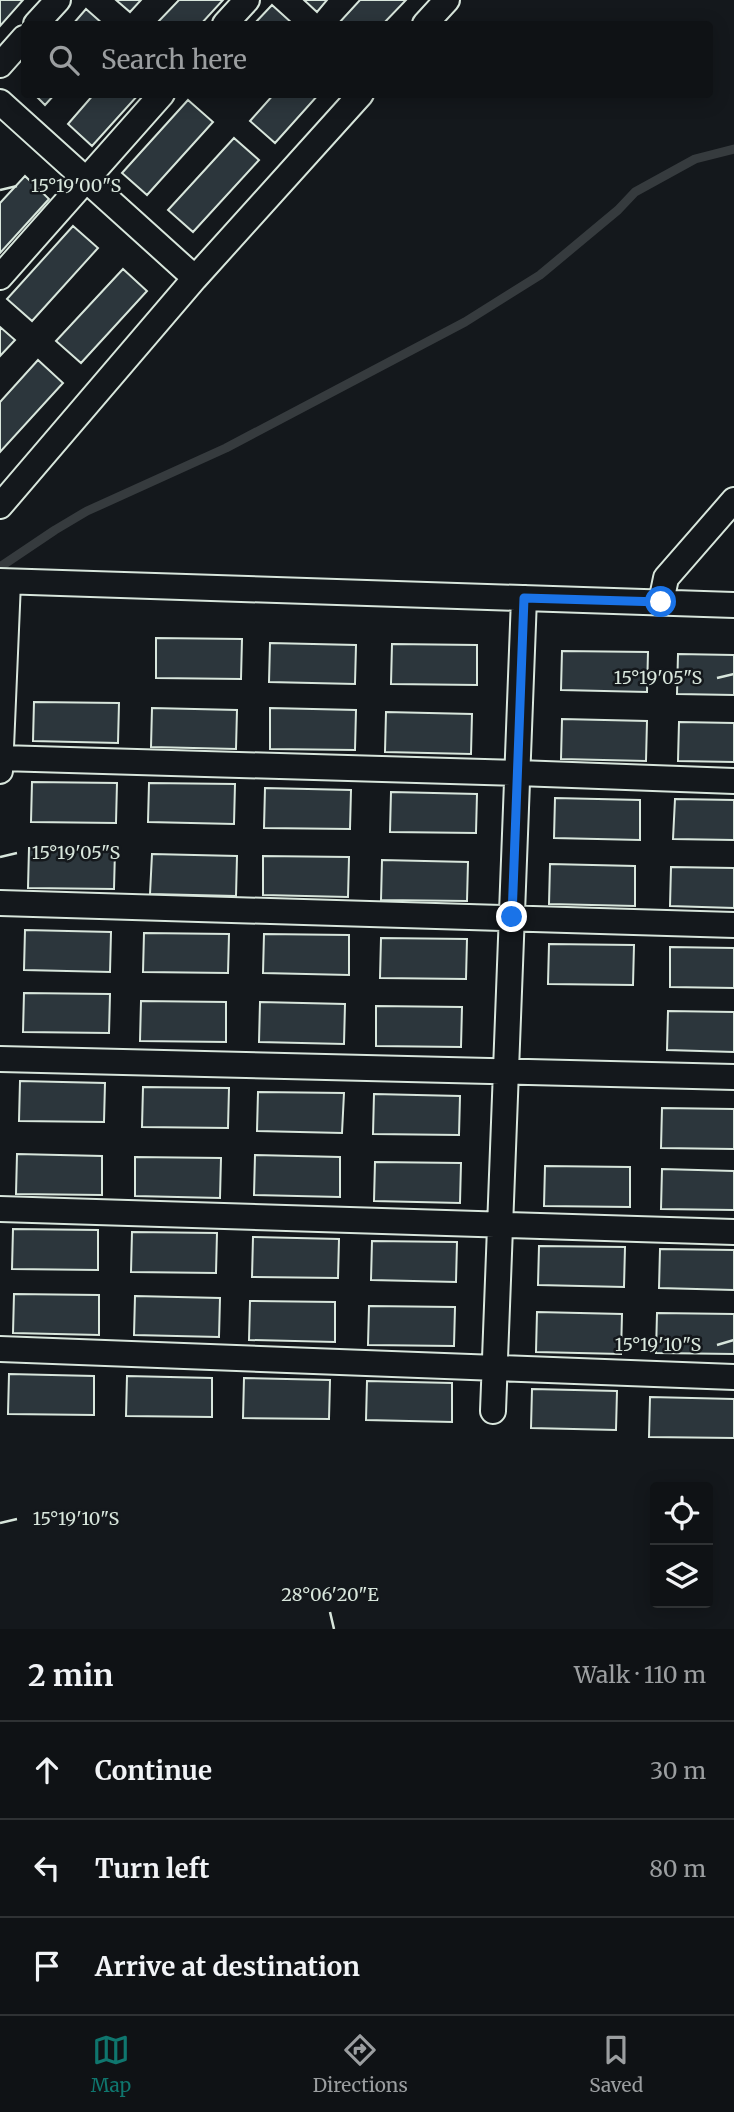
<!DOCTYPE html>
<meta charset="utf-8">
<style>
:root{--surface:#0f1215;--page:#1d2022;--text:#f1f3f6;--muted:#9b9ea0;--line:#2f3234;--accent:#0f766e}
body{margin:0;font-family:Merriweather,serif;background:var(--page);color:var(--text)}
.controls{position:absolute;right:21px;bottom:21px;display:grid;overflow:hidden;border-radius:7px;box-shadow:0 4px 18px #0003}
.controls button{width:63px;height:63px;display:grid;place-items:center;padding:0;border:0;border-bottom:2px solid var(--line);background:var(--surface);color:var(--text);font:35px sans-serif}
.stop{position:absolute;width:21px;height:21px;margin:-16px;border:5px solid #1a73e8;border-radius:50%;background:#fff}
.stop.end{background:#1a73e8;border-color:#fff;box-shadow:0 2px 7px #0008}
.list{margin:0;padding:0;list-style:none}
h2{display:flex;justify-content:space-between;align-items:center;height:91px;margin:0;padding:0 28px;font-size:30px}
h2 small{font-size:23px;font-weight:400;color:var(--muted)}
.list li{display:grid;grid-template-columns:46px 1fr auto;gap:21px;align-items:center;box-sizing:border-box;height:98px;padding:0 28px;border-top:2px solid var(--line)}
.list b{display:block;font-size:26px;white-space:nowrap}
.list em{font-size:23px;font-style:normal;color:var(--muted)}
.icon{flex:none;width:38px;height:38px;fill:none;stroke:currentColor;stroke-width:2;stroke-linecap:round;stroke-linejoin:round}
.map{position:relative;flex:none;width:734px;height:1629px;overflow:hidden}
.search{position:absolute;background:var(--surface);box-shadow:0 4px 18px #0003;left:21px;right:21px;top:21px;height:77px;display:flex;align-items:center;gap:18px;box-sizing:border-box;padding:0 24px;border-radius:7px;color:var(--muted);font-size:26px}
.sheet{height:385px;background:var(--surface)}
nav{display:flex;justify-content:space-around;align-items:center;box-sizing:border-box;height:98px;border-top:2px solid var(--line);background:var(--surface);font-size:19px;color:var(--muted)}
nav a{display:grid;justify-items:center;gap:4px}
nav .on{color:var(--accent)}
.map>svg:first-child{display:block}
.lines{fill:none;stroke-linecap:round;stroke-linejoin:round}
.stream{stroke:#363b3e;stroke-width:9}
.building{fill:#2c363c;stroke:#d8e6dc;stroke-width:2}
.street-casing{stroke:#d8e6dc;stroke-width:28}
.street{stroke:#14181c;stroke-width:24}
.route{stroke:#1a73e8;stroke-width:9}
.ticks{fill:none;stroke:#d8e6dc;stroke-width:2.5}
.ticks-label{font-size:18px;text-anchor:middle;fill:#d8e6dc;stroke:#14181c;stroke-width:5;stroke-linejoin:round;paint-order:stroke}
</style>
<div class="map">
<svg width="734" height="1629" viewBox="0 0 734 1629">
<rect width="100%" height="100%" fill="#14181c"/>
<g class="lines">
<!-- stream -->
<path class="stream" d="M0 567 55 530 87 511 226 448 465 322 540 275 618 210 635 192 695 159 734 149"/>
</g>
<!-- building -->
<path class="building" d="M0 0H23L0 26Z
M116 0H141L130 12Z
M179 0H223L201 24H156Z
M304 0H327L317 12Z
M360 0H406L383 24H338Z
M272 5 293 24H254Z
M86 9 103 24H73Z
M34 94H55L45 105Z
M94 94H139L92 146 68 124Z
M274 94H319L275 143 250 121Z
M188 100 213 122 147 195 122 173Z
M234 138 259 160 193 232 168 210Z
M25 176 49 199 0 253V203Z
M73 226 98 248 32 321 7 299Z
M123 269 147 291 81 363 56 341Z
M0 327 15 340 0 356Z
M38 360 63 383 0 452V402Z
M156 638 242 639 241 679 156 678Z
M270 643 356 645 355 684 269 682Z
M392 644 477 645V685L391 684Z
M562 651 648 652 647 692 561 690Z
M678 654 734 655V695L677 694Z
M34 702 119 703 118 743 33 741Z
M152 708 237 710 236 749 151 747Z
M270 708 356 710 355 750 270 749Z
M386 712 472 714 471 754 385 752Z
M562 719 647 721 646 761 561 759Z
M679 722 734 723V762L678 761Z
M32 782 117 783 116 823 31 822Z
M149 783 235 784 234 824 148 822Z
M265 788 351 790 350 829 264 828Z
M391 792 477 794 476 833 390 832Z
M555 798 640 800V840L554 838Z
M675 799 734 800V840L673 839Z
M29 848 115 850 114 889 28 888Z
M152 854 237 856 236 896 150 894Z
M263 856 349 857 348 897 263 895Z
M382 860 468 862 467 901 381 900Z
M550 864 635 866V906L549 904Z
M671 867 734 868V908L670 906Z
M25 930 111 932 110 972 24 970Z
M144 933 229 934 228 973 143 972Z
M264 934 349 935V975L263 973Z
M381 938 467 939 466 979 380 978Z
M549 944 634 945 633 985 548 984Z
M670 947 734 948V988L670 987Z
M24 993 110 994 109 1033 23 1032Z
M141 1001 226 1002V1042L140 1041Z
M260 1002 345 1004 344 1044 259 1042Z
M376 1006 462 1007 461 1047 376 1046Z
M668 1011 734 1012V1052L667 1050Z
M20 1081 105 1083 104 1122 19 1121Z
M143 1087 229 1088 228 1128 142 1127Z
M258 1092 344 1093 342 1133 257 1131Z
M374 1094 460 1096 459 1135 373 1134Z
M662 1108 734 1109V1149L661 1148Z
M17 1154 102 1156V1195L16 1194Z
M255 1155 340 1157V1197L254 1195Z
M135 1157 221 1158 220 1198 135 1196Z
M375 1162 461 1163 460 1203 374 1201Z
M545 1166 630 1167V1207L544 1206Z
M662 1169 734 1171V1210L661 1209Z
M13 1229 98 1230V1270L12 1269Z
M132 1232 217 1233 216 1273 131 1272Z
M253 1237 339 1239 338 1278 252 1277Z
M372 1241 457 1242 456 1282 371 1280Z
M539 1246 625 1247 624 1287 538 1285Z
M660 1249 734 1250V1290L659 1288Z
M14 1294 99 1295V1335L13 1333Z
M135 1296 220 1298 219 1337 134 1335Z
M250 1301 335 1302V1342L249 1340Z
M369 1306 455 1307 454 1346 368 1345Z
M537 1312 622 1314 621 1354 536 1352Z
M657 1313 734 1314V1354L656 1353Z
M9 1374 94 1376V1415L8 1414Z
M127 1376 212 1378V1417L126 1416Z
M244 1378 330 1380 329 1419 243 1418Z
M367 1381 452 1383V1422L366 1420Z
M532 1389 617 1391 616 1430 531 1428Z
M650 1397 734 1399V1438L649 1437Z"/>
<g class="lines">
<defs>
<path id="street" d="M36 24 58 0
M225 24 247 0
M425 24 447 0
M0 65 24 38
M0 102 195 278
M0 277 162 94
M0 506 195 278 361 94
M0 581 734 605
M661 602 666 578 734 500
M1 758 518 773 734 781
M0 771 8 582
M0 903 734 925
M0 1059 734 1077
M0 1209 734 1232
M0 1349 734 1377
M493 1411 524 598"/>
</defs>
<!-- street casing -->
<use href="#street" class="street-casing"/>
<!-- street -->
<use href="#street" class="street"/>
</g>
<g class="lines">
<!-- route -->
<path class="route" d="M512 917 524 598 661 602"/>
</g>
<!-- ticks -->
<path class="ticks" d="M0 190 17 186M717 678 734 674M0 857 17 853M717 1345 734 1340M0 1523 17 1519M330 1612 334 1629"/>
<g class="ticks-label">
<text x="76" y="192">15°19'00"S</text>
<text x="658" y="684">15°19'05"S</text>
<text x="76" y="859">15°19'05"S</text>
<text x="658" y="1351">15°19'10"S</text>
<text x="76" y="1525">15°19'10"S</text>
<text x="330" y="1601">28°06'20"E</text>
</g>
</svg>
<div class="controls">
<button><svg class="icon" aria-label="locate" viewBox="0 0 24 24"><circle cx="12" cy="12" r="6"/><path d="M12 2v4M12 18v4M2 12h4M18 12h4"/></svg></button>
<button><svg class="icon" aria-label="layers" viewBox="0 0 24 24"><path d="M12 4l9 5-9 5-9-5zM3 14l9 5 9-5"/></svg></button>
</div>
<div class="stop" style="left:661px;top:602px"></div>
<div class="stop end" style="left:512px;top:917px"></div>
<div class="search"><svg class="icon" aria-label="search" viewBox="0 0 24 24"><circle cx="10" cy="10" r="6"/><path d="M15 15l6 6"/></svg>Search here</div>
</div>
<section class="sheet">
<h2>2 min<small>Walk · 110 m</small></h2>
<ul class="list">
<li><svg class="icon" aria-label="ahead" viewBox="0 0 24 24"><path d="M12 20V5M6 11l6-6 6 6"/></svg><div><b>Continue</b></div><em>30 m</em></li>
<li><svg class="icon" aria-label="left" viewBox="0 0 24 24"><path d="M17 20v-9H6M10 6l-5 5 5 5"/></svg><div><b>Turn left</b></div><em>80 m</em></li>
<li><svg class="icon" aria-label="arrive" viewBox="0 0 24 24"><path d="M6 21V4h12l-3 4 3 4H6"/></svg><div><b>Arrive at destination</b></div></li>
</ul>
</section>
<nav>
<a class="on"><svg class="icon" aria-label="map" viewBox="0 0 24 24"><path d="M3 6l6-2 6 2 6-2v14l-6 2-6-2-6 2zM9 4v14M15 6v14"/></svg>Map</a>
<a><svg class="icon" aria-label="directions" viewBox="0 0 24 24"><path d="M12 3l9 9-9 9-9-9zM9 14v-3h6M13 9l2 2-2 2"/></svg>Directions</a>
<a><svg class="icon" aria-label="saved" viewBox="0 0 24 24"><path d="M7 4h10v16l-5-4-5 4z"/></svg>Saved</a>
</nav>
